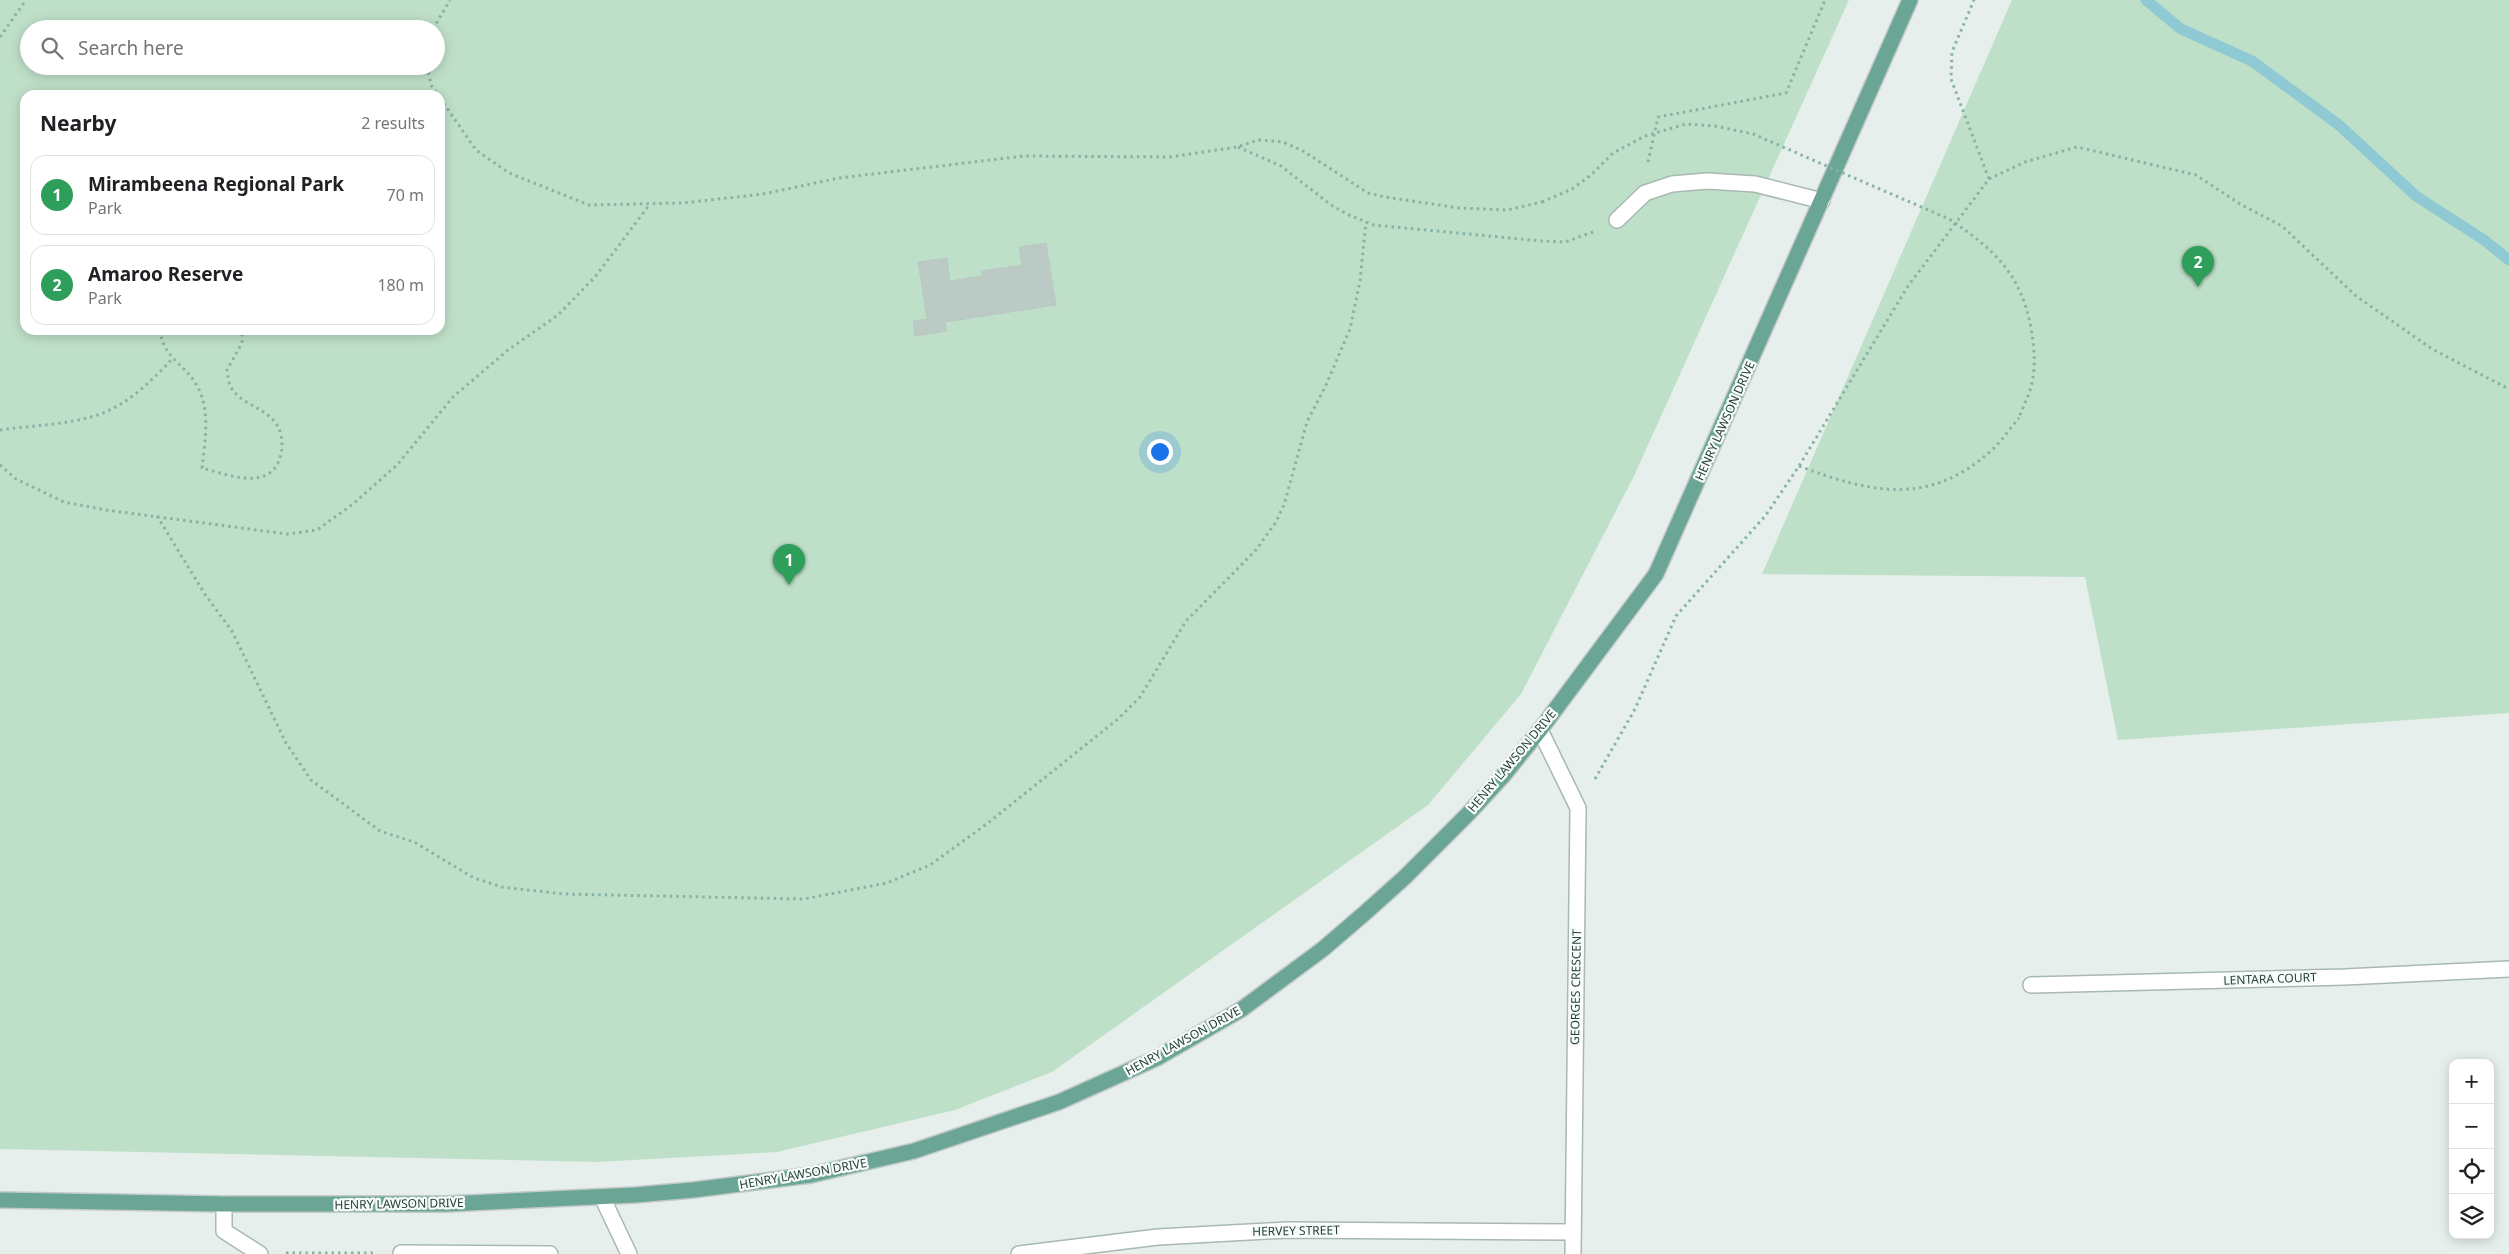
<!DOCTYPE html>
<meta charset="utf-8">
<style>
:root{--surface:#fff;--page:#f6f6f6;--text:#202124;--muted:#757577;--line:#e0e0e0;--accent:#b45309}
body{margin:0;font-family:"Noto Sans",sans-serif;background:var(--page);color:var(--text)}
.controls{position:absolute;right:15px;bottom:15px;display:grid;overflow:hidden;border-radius:10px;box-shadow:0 2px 12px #0003}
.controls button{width:45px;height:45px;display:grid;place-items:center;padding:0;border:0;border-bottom:1px solid var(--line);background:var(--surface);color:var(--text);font:25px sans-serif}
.you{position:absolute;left:1159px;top:451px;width:18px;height:18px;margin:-12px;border:4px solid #fff;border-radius:50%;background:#1a73e8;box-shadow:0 0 0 8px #1a73e833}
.badge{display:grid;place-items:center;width:32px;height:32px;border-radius:50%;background:var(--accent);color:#fff;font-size:16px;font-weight:700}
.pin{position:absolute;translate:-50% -41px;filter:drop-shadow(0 1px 2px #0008)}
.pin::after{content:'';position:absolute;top:26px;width:18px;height:15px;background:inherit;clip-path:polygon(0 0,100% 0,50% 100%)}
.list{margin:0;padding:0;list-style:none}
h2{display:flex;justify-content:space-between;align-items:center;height:65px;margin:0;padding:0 20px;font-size:21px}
h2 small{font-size:16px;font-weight:400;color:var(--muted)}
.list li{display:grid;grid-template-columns:32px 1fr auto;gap:15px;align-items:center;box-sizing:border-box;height:80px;margin:0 10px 10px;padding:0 10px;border:1px solid var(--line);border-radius:15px}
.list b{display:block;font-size:19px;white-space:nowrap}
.list p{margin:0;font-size:16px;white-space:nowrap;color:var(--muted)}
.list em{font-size:16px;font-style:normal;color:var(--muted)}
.icon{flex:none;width:28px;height:28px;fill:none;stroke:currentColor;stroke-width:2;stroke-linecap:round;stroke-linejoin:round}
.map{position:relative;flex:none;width:2509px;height:1254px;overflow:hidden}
.search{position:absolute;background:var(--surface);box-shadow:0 2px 12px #0003;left:20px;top:20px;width:425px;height:55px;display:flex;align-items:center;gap:12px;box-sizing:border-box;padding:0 18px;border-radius:28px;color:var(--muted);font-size:19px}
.panel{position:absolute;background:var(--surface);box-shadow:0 2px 12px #0003;left:20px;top:90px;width:425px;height:245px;border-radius:15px}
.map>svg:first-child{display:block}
.green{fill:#bfe0c8;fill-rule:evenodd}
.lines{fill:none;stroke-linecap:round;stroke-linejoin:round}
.stream{stroke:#8ec9d4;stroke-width:11}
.building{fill:#bbcac4;stroke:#b8c9c2}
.minor-casing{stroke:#a8b8b2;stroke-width:18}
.major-casing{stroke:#c2cac8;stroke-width:18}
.path{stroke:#86b3a5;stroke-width:3;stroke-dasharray:2.5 4;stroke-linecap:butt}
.minor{stroke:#fff;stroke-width:15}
.major{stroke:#6aa596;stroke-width:15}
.path-bridge{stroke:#86b3a5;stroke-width:3;stroke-dasharray:2.5 4;stroke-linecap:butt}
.labels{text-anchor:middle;stroke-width:4.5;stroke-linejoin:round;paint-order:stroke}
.street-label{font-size:12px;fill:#24423a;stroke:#f7fbf9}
</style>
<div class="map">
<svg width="2509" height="1254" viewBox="0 0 2509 1254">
<rect width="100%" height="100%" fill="#e6efeb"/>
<!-- green -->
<path class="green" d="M0 0H1849L1634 476 1521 694 1428 805 1052 1072 955 1110 777 1152 597 1162 0 1149ZM29 29H436V66H29ZM25 95H440V330H25Z
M2012 0H2509V713L2118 740 2085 577 1762 574Z"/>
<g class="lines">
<!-- stream -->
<path class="stream" d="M2146 0 2181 29 2252 61 2339 125 2416 196 2484 240 2509 260"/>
</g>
<!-- building -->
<path class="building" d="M1046 243 1056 305 945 322 947 331 915 336 913 321 927 319 918 262 947 258 950 281 982 276 981 271 1022 265 1019 247Z"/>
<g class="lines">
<defs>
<path id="minor" d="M1617 220 1645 193 1672 184 1707 181 1755 184 1822 201
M1540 730 1578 808 1573 1254
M2031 985 2345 977 2509 969
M602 1197 629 1254
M224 1204V1231L260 1254
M401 1253 550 1254
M1019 1254 1158 1237 1287 1230 1573 1232"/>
<path id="major" d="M0 1200 224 1204H447L635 1195 693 1190 811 1175 914 1151 1059 1102 1157 1058 1242 1009 1323 949 1366 912 1405 877 1468 814 1502 777 1540 730 1656 574 1910 0"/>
</defs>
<!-- minor casing -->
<use href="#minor" class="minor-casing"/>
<!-- major casing -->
<use href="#major" class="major-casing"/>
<!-- path -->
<path class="path" d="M433 29 450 0
M0 37 26 0
M427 66 431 85 438 95
M440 98 476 150 509 173 589 205 683 203 763 194 839 178 1024 156 1170 157 1237 147 1258 140 1283 142 1303 151 1368 193 1385 197 1459 208 1507 210 1542 202
M1238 147 1281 166 1331 205 1349 215 1374 225 1541 241 1565 242 1593 232
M1648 162 1658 117 1786 93 1825 0
M1989 179 2025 162 2077 147 2196 175 2240 204 2282 226 2356 296 2432 349 2509 389
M160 330C163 357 184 364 196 384 211 408 205 442 202 468 223 473 262 490 277 465 282 455 283 446 281 435 274 406 240 408 230 385 228 381 228 375 227 370L242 343V330
M0 430C34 425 71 425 103 413 129 403 154 379 172 359
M0 465 16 479 64 502 106 510 287 534 317 530 353 504 397 465 453 397 508 350 558 315 595 277 650 204
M1799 466C1871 493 1929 507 1992 450 2002 441 2010 428 2019 418
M157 516 206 596 232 631 286 743 311 780 380 831 414 842 474 878 502 887 563 894 804 899 887 883 930 865 988 823 1118 719 1140 697 1186 621 1256 550 1276 522 1284 505 1307 422 1326 385 1350 329 1360 281 1366 222
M1595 779 1635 709 1676 616 1766 515 1799 466 1908 286 1989 179 1951 79 1952 52 1974 0
M286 1253H374"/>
<!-- minor -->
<use href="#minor" class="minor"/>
<!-- major -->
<use href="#major" class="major"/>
<!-- path-bridge -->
<path class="path-bridge" d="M1542 202 1572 189 1591 175 1613 153 1645 136 1686 124 1715 126 1753 134 1949 219C1994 249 2021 274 2031 328 2034 345 2036 365 2032 382 2030 394 2023 406 2019 418"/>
</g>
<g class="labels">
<!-- street labels -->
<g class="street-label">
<text transform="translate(1725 421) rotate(-66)" y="4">HENRY LAWSON DRIVE</text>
<text transform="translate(1512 761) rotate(-50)" y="4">HENRY LAWSON DRIVE</text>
<text transform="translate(2270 979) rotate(-2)" y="4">LENTARA COURT</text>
<text transform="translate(1576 987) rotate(-89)" y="4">GEORGES CRESCENT</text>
<text transform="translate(1183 1041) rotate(-29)" y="4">HENRY LAWSON DRIVE</text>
<text transform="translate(803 1174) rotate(-10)" y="4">HENRY LAWSON DRIVE</text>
<text transform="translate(399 1204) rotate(-1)" y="4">HENRY LAWSON DRIVE</text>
<text transform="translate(1296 1231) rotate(-1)" y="4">HERVEY STREET</text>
</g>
</g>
</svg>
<div class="controls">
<button>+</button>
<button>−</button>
<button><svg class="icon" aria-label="locate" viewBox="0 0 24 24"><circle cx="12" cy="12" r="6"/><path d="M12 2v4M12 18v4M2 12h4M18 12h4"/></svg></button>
<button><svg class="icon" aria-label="layers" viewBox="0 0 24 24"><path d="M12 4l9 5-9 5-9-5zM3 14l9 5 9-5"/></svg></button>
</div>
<div class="you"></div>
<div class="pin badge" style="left:789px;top:585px;background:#2e9e5b">1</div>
<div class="pin badge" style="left:2198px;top:287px;background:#2e9e5b">2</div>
<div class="search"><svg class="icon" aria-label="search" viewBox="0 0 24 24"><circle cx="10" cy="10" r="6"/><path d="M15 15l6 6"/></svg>Search here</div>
<section class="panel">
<h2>Nearby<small>2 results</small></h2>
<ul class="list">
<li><span class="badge" style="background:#2e9e5b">1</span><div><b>Mirambeena Regional Park</b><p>Park</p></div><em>70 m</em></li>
<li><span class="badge" style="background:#2e9e5b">2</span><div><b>Amaroo Reserve</b><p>Park</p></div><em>180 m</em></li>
</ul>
</section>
</div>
